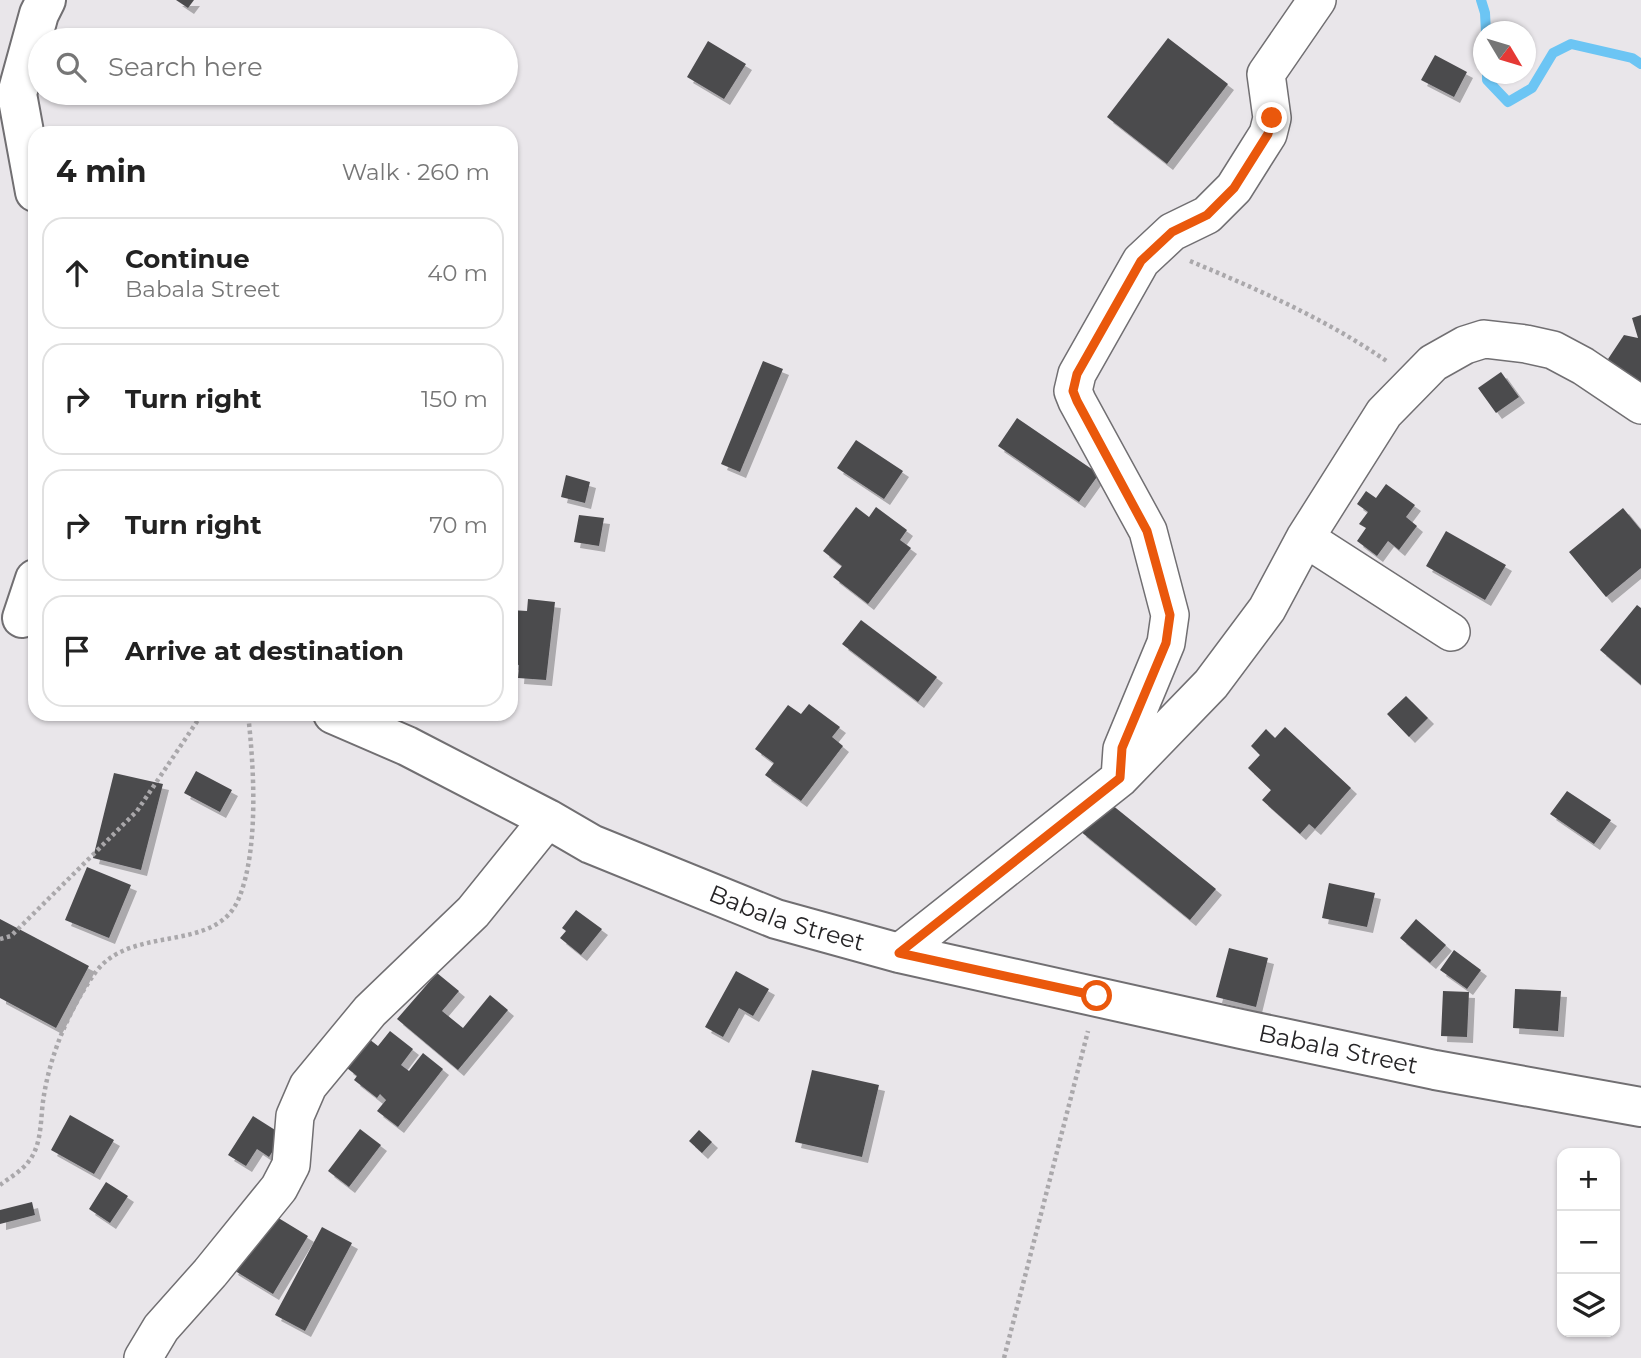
<!DOCTYPE html>
<meta charset="utf-8">
<style>
:root{--surface:#fff;--page:#f6f6f6;--text:#222;--muted:#767676;--line:#e0e0e0}
body{margin:0;font-family:Montserrat,sans-serif;background:var(--page);color:var(--text)}
.controls{position:absolute;right:21px;bottom:21px;display:grid;overflow:hidden;border-radius:14px;box-shadow:0 2px 5px #0004}
.controls button{width:63px;height:63px;display:grid;place-items:center;padding:0;border:0;border-bottom:2px solid var(--line);background:var(--surface);color:var(--text);font:35px sans-serif}
.compass{position:absolute;left:1473px;top:21px;width:63px;height:63px;border-radius:50%;background:var(--surface);box-shadow:0 2px 5px #0004;rotate:128deg}
.stop{position:absolute;width:21px;height:21px;margin:-16px;border:5px solid #ea580c;border-radius:50%;background:#fff}
.stop.end{background:#ea580c;border-color:#fff;box-shadow:0 2px 7px #0008}
.list{margin:0;padding:0;list-style:none}
h2{display:flex;justify-content:space-between;align-items:center;height:91px;margin:0;padding:0 28px;font-size:30px}
h2 small{font-size:23px;font-weight:400;color:var(--muted)}
.list li{display:grid;grid-template-columns:46px 1fr auto;gap:21px;align-items:center;box-sizing:border-box;height:112px;margin:0 14px 14px;padding:0 14px;border:2px solid var(--line);border-radius:21px}
.list b{display:block;font-size:26px;white-space:nowrap}
.list p{margin:0;font-size:23px;white-space:nowrap;color:var(--muted)}
.list em{font-size:23px;font-style:normal;color:var(--muted)}
.icon{flex:none;width:38px;height:38px;fill:none;stroke:currentColor;stroke-width:2;stroke-linecap:round;stroke-linejoin:round}
.map{position:relative;flex:none;width:1641px;height:1358px;overflow:hidden}
.search{position:absolute;background:var(--surface);box-shadow:0 2px 5px #0004;left:28px;top:28px;width:490px;height:77px;display:flex;align-items:center;gap:18px;box-sizing:border-box;padding:0 24px;border-radius:38px;color:var(--muted);font-size:26px}
.panel{position:absolute;background:var(--surface);box-shadow:0 2px 5px #0004;left:28px;top:126px;width:490px;height:595px;border-radius:21px}
.map>svg:first-child{display:block}
.lines{fill:none;stroke-linecap:round;stroke-linejoin:round}
.stream{stroke:#6cc5f4;stroke-width:10}
.building{fill:#4c4b4e;filter:url(#shadow)}
.street-casing{stroke:#716f72;stroke-width:40}
.secondary-casing{stroke:#716f72;stroke-width:42}
.path{stroke:#aaa8ab;stroke-width:4.5;stroke-dasharray:3.5 3.5;stroke-linecap:butt}
.street{stroke:#fff;stroke-width:37}
.secondary{stroke:#fff;stroke-width:38}
.route{stroke:#ea580c;stroke-width:9}
.labels{text-anchor:middle;stroke-width:7;stroke-linejoin:round;paint-order:stroke}
.street-label{font-size:24px;fill:#262527;stroke:#fff}
</style>
<div class="map">
<svg width="1641" height="1358" viewBox="0 0 1641 1358">
<defs>
<filter id="shadow"><feDropShadow dx="6" dy="6" stdDeviation="0" flood-color="#0004"/></filter>
</defs>
<rect width="100%" height="100%" fill="#e9e6ea"/>
<g class="lines">
<!-- stream -->
<path class="stream" d="M1481 0 1485 13 1486 32
M1487 74V80L1508 102 1532 88 1553 53 1571 44 1632 58 1641 64"/>
</g>
<!-- building -->
<path class="building" d="M176 0H194L188 8Z
M1168 38 1228 84 1167 164 1107 117Z
M708 41 746 64 724 99 687 77Z
M1435 55 1467 72 1454 97 1421 80Z
M1641 315V396L1620 369 1608 359 1624 335 1638 338 1632 318Z
M763 361 783 369 740 472 721 464Z
M1501 372 1519 397 1496 413 1478 388Z
M1017 418 1099 474 1079 502 998 446Z
M856 440 903 471 884 499 837 468Z
M566 475 590 482 585 503 561 497Z
M1386 484 1415 505 1406 517 1417 526 1399 550 1388 541 1377 556 1357 541 1366 528 1359 524 1368 512 1357 504 1366 491 1376 498Z
M856 507 869 517 876 507 907 530 900 540 911 548 868 604 833 577 842 566 823 551Z
M1623 508 1641 530V568L1606 597 1569 552Z
M579 515 604 518 599 546 574 542Z
M1446 531 1506 565 1485 600 1426 566Z
M528 599 555 602 546 680 518 678 519 665 511 664V610L527 611Z
M1637 605 1641 608V685L1600 650Z
M861 620 937 677 918 702 842 644Z
M1406 696 1428 718 1409 737 1387 714Z
M809 704 840 727 832 737 843 746 801 801 765 775 774 763 755 749 788 705 801 714Z
M1285 727 1351 788 1315 829 1309 824 1300 834 1262 800 1271 790 1248 768 1260 755 1251 746 1266 729 1275 738Z
M196 771 232 790 220 812 184 793Z
M114 773 163 784 141 870 93 858Z
M1567 791 1611 820 1594 844 1550 814Z
M1106 800 1216 889 1190 920 1080 831Z
M87 867 131 885 109 938 65 920Z
M1329 883 1375 893 1367 927 1322 918Z
M576 910 602 929 581 955 560 938 566 931 562 928Z
M0 919 89 966 56 1028 0 998Z
M1416 919 1446 945 1430 963 1400 938Z
M1229 948 1268 958 1256 1007 1216 997Z
M1454 950 1481 970 1467 989 1440 970Z
M736 971 769 989 753 1016 739 1008 723 1037 705 1027Z
M437 973 459 991 442 1011 463 1028 490 995 508 1010 458 1070 397 1019Z
M1515 989 1561 991 1558 1031 1513 1028Z
M1443 991 1469 992 1467 1037 1441 1036Z
M390 1031 413 1049 401 1065 409 1071 423 1053 443 1069 398 1127 377 1111 386 1100 380 1094 377 1098 354 1080 357 1076 347 1068 369 1039 378 1046Z
M812 1070 879 1085 862 1157 795 1142Z
M70 1115 114 1140 94 1174 51 1150Z
M253 1116 283 1135 269 1157 257 1149 246 1166 228 1155Z
M360 1129 381 1145 349 1187 328 1171Z
M699 1130 712 1142 702 1153 689 1141Z
M106 1182 128 1196 110 1223 89 1209Z
M32 1202 35 1215 0 1224V1210Z
M267 1211 308 1236 273 1294 232 1269Z
M322 1227 352 1243 305 1331 275 1315Z"/>
<g class="lines">
<defs>
<path id="street" d="M1305 538 1451 632
M1120 778 1122 749 1166 643 1170 615 1148 531 1077 401 1073 391 1077 374 1141 261 1172 232 1207 215 1234 188 1256 153 1268 134 1272 118 1266 74 1317 0
M899 953 1120 778 1211 684 1267 609 1305 538 1384 413 1433 363 1465 345 1484 339 1526 344 1553 350 1583 366 1641 405
M143 1358 161 1328 210 1273 279 1188 291 1165 295 1116 308 1086 370 1011 473 912 548 819"/>
<g id="secondary">
<path d="M35 192 17 94 39 14 46 0"/>
<path d="M22 618 35 579"/>
<path id="s1" d="M333 714 407 746 548 819 591 844 776 919 899 953 1241 1029 1435 1070 1641 1107"/>
</g>
</defs>
<!-- street casing -->
<use href="#street" class="street-casing"/>
<!-- secondary casing -->
<use href="#secondary" class="secondary-casing"/>
<!-- path -->
<path class="path" d="M1190 261C1259 290 1326 319 1388 362
M0 939 11 936 137 811 202 714
M0 1185C9 1178 22 1171 29 1161 43 1143 40 1116 44 1095 51 1052 70 1008 95 973 131 923 216 955 239 898 259 849 254 767 248 714
M1004 1358 1088 1031"/>
<!-- street -->
<use href="#street" class="street"/>
<!-- secondary -->
<use href="#secondary" class="secondary"/>
</g>
<g class="lines">
<!-- route -->
<path class="route" d="M1097 996 899 953 1120 778 1122 748 1166 643 1170 615 1147 531 1077 401 1073 391 1077 374 1141 261 1172 232 1207 215 1234 188 1268 134 1272 118"/>
</g>
<g class="labels">
<!-- street labels -->
<g class="street-label">
<text dy="8" stroke="none"><textPath href="#s1" startOffset="499">Babala Street</textPath></text>
<text dy="8" stroke="none"><textPath href="#s1" startOffset="1066">Babala Street</textPath></text>
</g>
</g>
</svg>
<div class="controls">
<button>+</button>
<button>−</button>
<button><svg class="icon" aria-label="layers" viewBox="0 0 24 24"><path d="M12 4l9 5-9 5-9-5zM3 14l9 5 9-5"/></svg></button>
</div>
<svg class="compass" viewBox="-18 -18 36 36"><path d="M0-13l5 13h-10z" fill="#e53935"/><path d="M0 13l5-13h-10z" fill="#767676"/></svg>
<div class="stop" style="left:1097px;top:996px"></div>
<div class="stop end" style="left:1272px;top:118px"></div>
<div class="search"><svg class="icon" aria-label="search" viewBox="0 0 24 24"><circle cx="10" cy="10" r="6"/><path d="M15 15l6 6"/></svg>Search here</div>
<section class="panel">
<h2>4 min<small>Walk · 260 m</small></h2>
<ul class="list">
<li><svg class="icon" aria-label="ahead" viewBox="0 0 24 24"><path d="M12 20V5M6 11l6-6 6 6"/></svg><div><b>Continue</b><p>Babala Street</p></div><em>40 m</em></li>
<li><svg class="icon" aria-label="right" viewBox="0 0 24 24"><path d="M7 20v-9h11M14 6l5 5-5 5"/></svg><div><b>Turn right</b></div><em>150 m</em></li>
<li><svg class="icon" aria-label="right" viewBox="0 0 24 24"><path d="M7 20v-9h11M14 6l5 5-5 5"/></svg><div><b>Turn right</b></div><em>70 m</em></li>
<li><svg class="icon" aria-label="arrive" viewBox="0 0 24 24"><path d="M6 21V4h12l-3 4 3 4H6"/></svg><div><b>Arrive at destination</b></div></li>
</ul>
</section>
</div>
